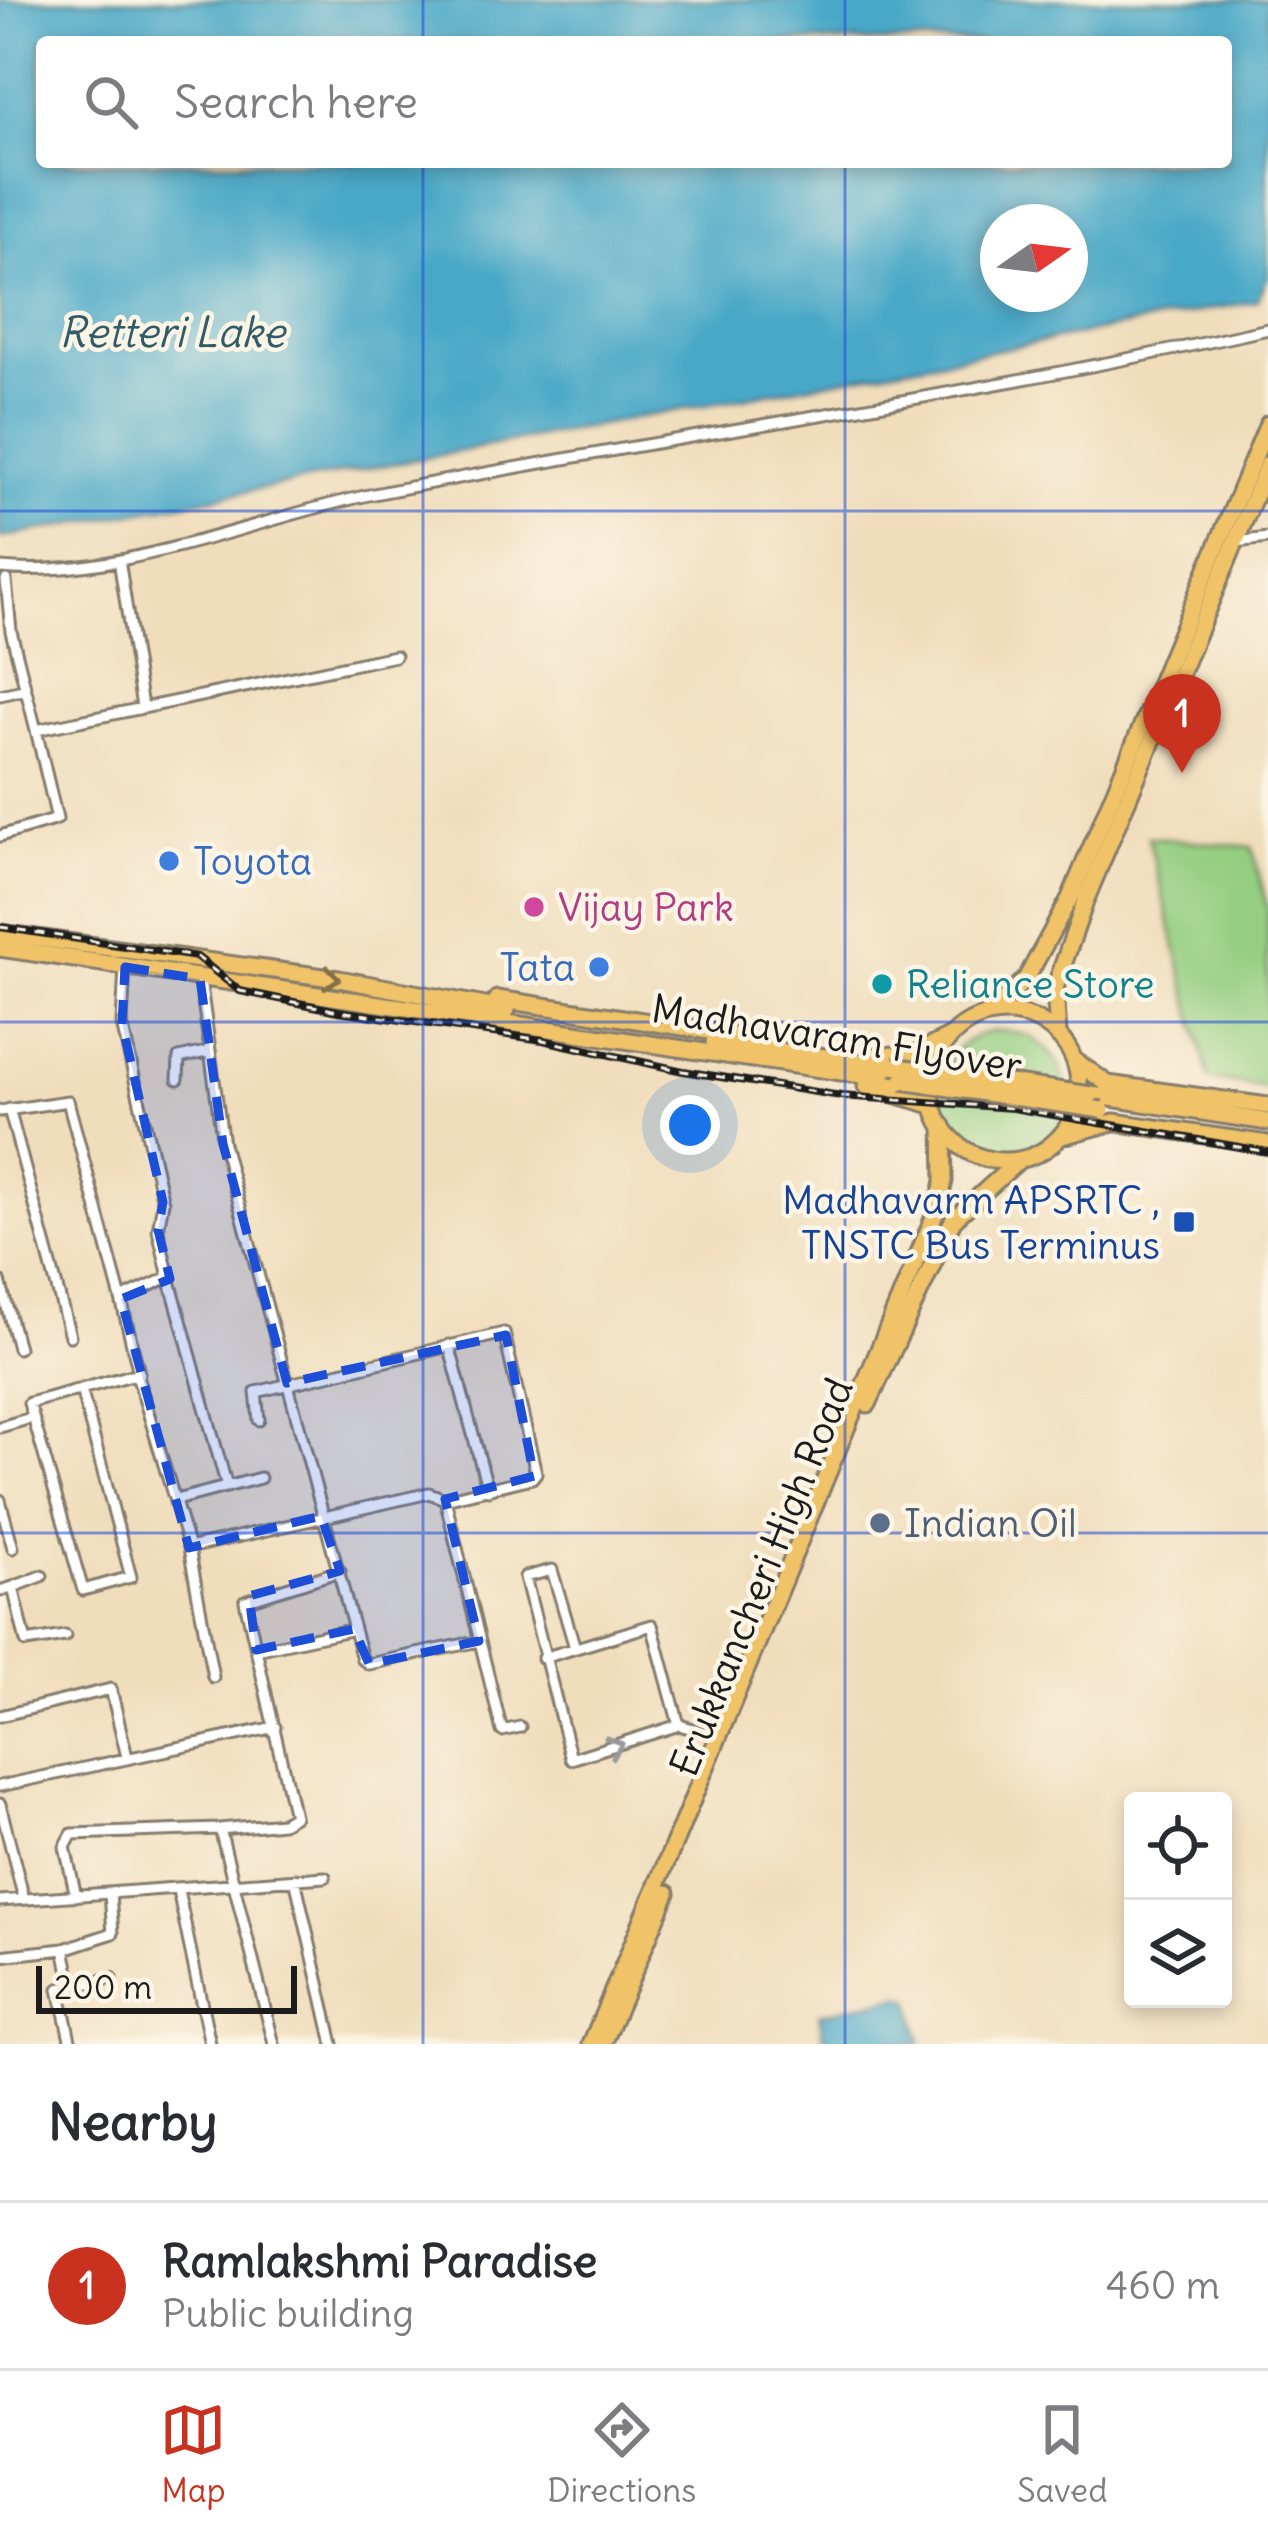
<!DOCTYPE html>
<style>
:root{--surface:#fff;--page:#f7f7f7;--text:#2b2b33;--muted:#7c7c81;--line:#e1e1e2;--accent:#c8321e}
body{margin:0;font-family:Delius,sans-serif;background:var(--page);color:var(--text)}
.controls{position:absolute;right:36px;bottom:36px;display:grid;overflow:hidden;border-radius:12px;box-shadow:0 6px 18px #0003}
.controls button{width:108px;height:108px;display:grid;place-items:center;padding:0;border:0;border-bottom:3px solid var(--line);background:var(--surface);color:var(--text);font:60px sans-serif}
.compass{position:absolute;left:980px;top:204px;width:108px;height:108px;border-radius:50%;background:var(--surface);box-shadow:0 6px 18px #0003;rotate:76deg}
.scale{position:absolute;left:36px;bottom:30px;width:261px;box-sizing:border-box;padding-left:12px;border:6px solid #1c1c1c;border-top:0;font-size:33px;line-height:42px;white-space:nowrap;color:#1c1c1c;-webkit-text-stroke:9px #fcf5e5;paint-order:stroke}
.you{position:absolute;left:690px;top:1125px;width:42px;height:42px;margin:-30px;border:9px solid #fff;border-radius:50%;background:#1a73e8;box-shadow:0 0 0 18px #1a73e833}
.badge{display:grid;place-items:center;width:78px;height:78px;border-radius:50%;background:var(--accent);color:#fff;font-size:39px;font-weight:700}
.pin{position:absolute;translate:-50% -99px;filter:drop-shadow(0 3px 6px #0008)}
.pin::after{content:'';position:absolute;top:63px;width:42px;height:36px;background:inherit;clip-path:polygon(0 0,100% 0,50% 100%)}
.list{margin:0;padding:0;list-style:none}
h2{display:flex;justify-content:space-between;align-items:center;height:156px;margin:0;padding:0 48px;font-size:51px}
h2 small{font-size:39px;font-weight:400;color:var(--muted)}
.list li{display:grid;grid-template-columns:78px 1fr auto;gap:36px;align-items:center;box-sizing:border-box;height:168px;padding:0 48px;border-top:3px solid var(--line)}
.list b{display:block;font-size:45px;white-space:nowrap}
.list p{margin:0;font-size:39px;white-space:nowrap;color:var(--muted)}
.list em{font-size:39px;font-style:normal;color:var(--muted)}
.icon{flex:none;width:66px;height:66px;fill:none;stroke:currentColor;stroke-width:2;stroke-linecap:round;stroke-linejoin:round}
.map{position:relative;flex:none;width:1268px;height:2044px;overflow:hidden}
.search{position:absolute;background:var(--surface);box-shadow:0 6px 18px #0003;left:36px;right:36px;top:36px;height:132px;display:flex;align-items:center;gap:30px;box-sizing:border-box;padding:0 42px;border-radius:12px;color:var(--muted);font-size:45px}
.sheet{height:324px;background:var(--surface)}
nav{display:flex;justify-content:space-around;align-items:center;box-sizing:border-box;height:168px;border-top:3px solid var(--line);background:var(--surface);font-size:33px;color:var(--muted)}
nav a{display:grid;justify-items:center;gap:6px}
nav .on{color:var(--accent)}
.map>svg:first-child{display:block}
.green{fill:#95ce81;stroke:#58754e;stroke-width:3}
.water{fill:#48a8c7;stroke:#326272;stroke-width:3;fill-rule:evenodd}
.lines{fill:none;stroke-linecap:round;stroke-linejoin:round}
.minor-casing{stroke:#867c6c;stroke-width:15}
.primary-casing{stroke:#867c6c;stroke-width:21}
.minor{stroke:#fff;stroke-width:9}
.primary{stroke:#f0c369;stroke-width:15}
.rail-casing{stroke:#1c1c1c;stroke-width:8}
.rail{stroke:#fcf5e5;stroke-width:3;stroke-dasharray:9;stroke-linecap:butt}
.primary-bridge-casing{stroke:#867c6c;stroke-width:21;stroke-linecap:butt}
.primary-bridge{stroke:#f0c369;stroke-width:15}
.oneway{stroke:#867042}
.oneway2{stroke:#999}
.marked{fill:#1d4ed8;fill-opacity:0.2;stroke:#1d4ed8;stroke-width:9;stroke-dasharray:24 15;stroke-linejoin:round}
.grid{fill:none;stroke:#1d4ed8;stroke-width:3;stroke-opacity:0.55}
.shop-dot{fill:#3f7fe0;stroke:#fcf5e5;stroke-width:4.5}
.hotel-dot{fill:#d1479c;stroke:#fcf5e5;stroke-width:4.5}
.culture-dot{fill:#0f9aa8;stroke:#fcf5e5;stroke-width:4.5}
.transit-dot{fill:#1a4fb4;stroke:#fcf5e5;stroke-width:4.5}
.service-dot{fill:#5c6f8a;stroke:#fcf5e5;stroke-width:4.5}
.labels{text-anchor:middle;stroke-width:9;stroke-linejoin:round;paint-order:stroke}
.shop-label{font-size:39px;fill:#366cbe;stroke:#fcf5e5;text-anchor:start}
.hotel-label{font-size:39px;fill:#b23c85;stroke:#fcf5e5;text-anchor:start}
.culture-label{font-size:39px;fill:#0d838f;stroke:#fcf5e5;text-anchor:start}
.street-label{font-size:39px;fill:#1c1c1c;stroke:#fcf5e5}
.transit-label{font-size:39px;fill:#164399;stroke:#fcf5e5;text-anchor:end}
.service-label{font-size:39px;fill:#4e5e75;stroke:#fcf5e5;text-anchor:start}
.water-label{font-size:42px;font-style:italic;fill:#305b69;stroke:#fcf5e5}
</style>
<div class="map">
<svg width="1268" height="2044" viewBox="0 0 1268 2044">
<rect width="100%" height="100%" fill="#fcf5e5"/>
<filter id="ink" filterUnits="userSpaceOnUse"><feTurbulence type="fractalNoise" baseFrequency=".00833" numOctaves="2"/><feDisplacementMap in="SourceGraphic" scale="24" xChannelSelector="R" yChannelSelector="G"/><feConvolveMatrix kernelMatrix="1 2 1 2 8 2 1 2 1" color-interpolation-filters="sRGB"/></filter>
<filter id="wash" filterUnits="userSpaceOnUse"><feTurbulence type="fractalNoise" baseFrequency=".004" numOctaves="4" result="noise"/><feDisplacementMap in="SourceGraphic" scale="48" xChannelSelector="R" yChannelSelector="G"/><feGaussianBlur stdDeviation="2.7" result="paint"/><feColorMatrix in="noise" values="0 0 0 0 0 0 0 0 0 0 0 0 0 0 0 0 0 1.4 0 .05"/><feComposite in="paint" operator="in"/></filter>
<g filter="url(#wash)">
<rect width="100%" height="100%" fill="#f0ddbc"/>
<!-- green -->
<path class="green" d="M1148 837 1252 847 1268 910V1088L1209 1079Z
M939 1094a63 63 0 1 1 126 0a63 63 0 1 1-126 0Z"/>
<!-- water -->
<path class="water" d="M0 0H1268V277L1257 301 0 538ZM42 42H1226V162H42ZM998 222H1070V294H998Z
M899 1997 911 2000 921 2044H825L819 2014Z"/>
</g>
<g filter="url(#ink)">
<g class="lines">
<defs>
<path id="minor" d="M1236 542 1268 538
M120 566 142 707
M0 568C118 580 259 517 374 494 671 436 972 396 1268 329
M6 580 11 631 36 730 395 656
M0 695 23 690
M0 836 57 819 36 730
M200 979 223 1144 362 1659 369 1664 479 1641
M178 1079 179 1058 210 1051
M9 1109 70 1336
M0 1111 68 1101 121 1299
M169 1277 227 1487
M0 1281 18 1348
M449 1345 488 1490
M137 1375 189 1548 213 1677
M81 1389 139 1373 121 1299 169 1277 158 1230 163 1202 122 1024 125 967
M81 1389 131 1577 83 1590 29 1403Z
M259 1420 256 1392 504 1333 536 1473 532 1478 445 1499 502 1731 520 1727
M0 1427 31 1418
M0 1500 13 1548
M176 1500 260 1478
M189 1548 429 1493 445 1499
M13 1587 42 1576
M0 1591 13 1587 26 1642 65 1636
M575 1648 552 1570 525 1577 571 1759 679 1725 718 1736
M256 1650 354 1629
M543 1658 652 1625 679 1725
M0 1716 111 1689 127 1757
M0 1786 275 1727
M0 1804 24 1899
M295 1879 333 2044
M178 1890 210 2044
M76 1896 65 1847 72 1834 220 1829
M0 1901 325 1877
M64 1949 113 1933 110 1894
M0 1956 64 1949 72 1986
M71 2044 59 1989 112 1978
M274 2044 220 1829 282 1823 294 1816 245 1601 340 1571"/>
<path id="primary" d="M0 933 339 979 507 1010
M0 948 902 1081
M497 999 729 1034
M931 1087a74 74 0 1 1 148 0a74 74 0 1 1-148 0Z
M990 1013 1026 979 1070 898 1268 424
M1058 1035 1055 988 1086 899 1268 464
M714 1042 892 1066
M877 1056 915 1054 949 1037
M1074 1060 1108 1084 1268 1106
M866 1086 932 1105
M1091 1095 1268 1122
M1062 1136 1114 1122 1268 1144
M868 1404 953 1220 1018 1161
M591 2044 938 1207 944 1181 943 1126
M603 2044 667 1893"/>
</defs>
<!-- minor casing -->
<use href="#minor" class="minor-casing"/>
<!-- primary casing -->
<use href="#primary" class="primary-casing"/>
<!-- minor -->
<use href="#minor" class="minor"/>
<!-- primary -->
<use href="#primary" class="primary"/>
<defs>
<path id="rail" d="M0 927 197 957 240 991 338 1011 543 1040 683 1071 841 1096 1013 1108 1268 1152"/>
</defs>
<!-- rail casing -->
<use href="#rail" class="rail-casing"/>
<!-- rail -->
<use href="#rail" class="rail"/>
<defs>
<path id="primary-bridge" d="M892 1066 1091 1095
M902 1081 1102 1110"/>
</defs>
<!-- primary-bridge casing -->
<use href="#primary-bridge" class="primary-bridge-casing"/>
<!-- primary-bridge -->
<use href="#primary-bridge" class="primary-bridge"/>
</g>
<!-- one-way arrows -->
<defs><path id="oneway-chevron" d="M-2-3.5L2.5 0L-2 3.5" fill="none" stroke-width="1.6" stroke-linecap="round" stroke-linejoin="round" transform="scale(3)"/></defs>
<use class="oneway" href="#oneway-chevron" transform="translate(332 978) rotate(7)"/>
<use class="oneway2" href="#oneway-chevron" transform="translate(615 1746) rotate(-18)"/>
</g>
<!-- marked area -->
<path class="marked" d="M125 967 200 979 223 1144 287 1383 506 1335 534 1476 445 1499 479 1641 369 1664 354 1629 256 1650 249 1596 340 1571 321 1516 189 1548 121 1299 170 1279 158 1230 163 1202 122 1024Z"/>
<!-- grid -->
<path class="grid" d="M423 0V42M845 0V42M423 162V2044M845 162V2044M0 511H1268M0 1022H1268M0 1533H1268"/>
<!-- markers -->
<g class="shop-dot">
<circle cx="169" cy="861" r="12"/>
<circle cx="599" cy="967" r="12"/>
</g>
<circle class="hotel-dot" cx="534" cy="907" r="12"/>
<circle class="culture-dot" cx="882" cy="984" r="12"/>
<rect class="transit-dot" x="1172" y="1210" width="24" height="24" rx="6"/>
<circle class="service-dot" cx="880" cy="1523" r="12"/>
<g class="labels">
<!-- shop labels -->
<g class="shop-label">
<text x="193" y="875">Toyota</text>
<text x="575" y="981" text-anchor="end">Tata</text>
</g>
<!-- hotel labels -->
<g class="hotel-label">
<text x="558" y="921">Vijay Park</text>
</g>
<!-- culture labels -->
<g class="culture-label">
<text x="906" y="998">Reliance Store</text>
</g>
<!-- street labels -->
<g class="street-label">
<text transform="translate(837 1037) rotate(9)" y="14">Madhavaram Flyover</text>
<text transform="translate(761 1577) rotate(-68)" y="14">Erukkancheri High Road</text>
</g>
<!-- transit labels -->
<g class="transit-label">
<text x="1160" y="1214">Madhavarm APSRTC ,<tspan x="1160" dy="45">TNSTC Bus Terminus</tspan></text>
</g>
<!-- service labels -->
<g class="service-label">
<text x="904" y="1537">Indian Oil</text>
</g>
<!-- water labels -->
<g class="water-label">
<text x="172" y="347">Retteri Lake</text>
</g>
</g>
</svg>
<div class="controls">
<button><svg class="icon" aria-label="locate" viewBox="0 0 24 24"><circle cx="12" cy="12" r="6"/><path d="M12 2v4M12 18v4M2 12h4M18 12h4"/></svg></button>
<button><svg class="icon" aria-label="layers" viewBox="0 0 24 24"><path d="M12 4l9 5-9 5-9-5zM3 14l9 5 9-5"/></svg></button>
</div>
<svg class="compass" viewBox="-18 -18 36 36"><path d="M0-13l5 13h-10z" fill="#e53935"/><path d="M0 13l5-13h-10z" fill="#7c7c81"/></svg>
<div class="scale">200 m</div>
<div class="you"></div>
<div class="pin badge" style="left:1182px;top:773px">1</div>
<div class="search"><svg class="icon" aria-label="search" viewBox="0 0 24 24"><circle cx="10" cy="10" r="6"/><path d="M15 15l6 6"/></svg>Search here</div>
</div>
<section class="sheet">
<h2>Nearby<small></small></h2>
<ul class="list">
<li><span class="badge">1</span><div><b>Ramlakshmi Paradise</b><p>Public building</p></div><em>460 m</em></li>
</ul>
</section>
<nav>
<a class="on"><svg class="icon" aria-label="map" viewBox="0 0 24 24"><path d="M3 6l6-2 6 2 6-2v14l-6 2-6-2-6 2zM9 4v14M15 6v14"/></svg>Map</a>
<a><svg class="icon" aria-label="directions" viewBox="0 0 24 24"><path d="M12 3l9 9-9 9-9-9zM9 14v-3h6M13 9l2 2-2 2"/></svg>Directions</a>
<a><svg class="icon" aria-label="saved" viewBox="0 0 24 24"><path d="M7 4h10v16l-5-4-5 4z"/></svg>Saved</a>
</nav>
